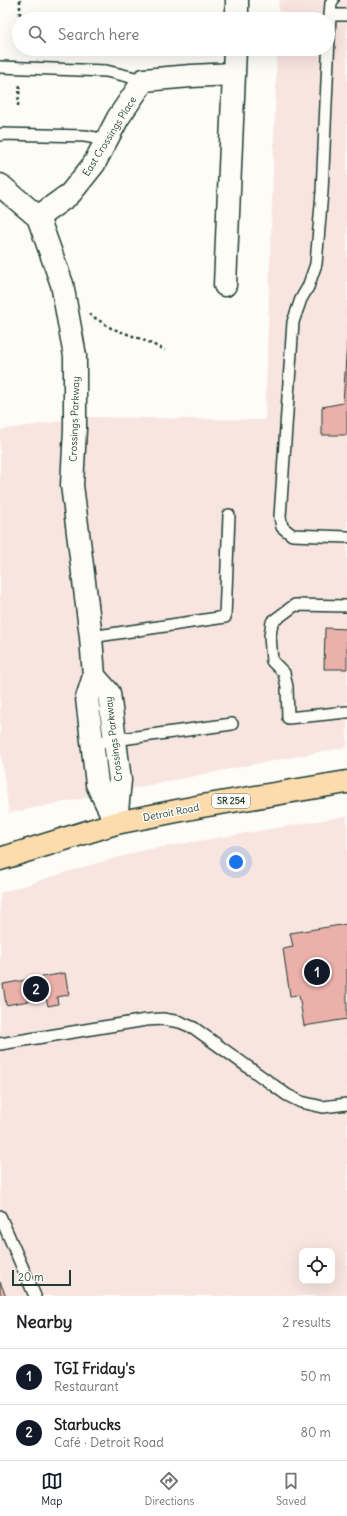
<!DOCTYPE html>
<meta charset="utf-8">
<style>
:root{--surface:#fff;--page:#f6f6f6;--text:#202124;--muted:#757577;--line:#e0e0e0;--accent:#111827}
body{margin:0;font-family:Delius,sans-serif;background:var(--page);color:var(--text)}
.controls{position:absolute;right:12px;bottom:12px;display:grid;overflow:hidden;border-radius:8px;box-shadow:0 4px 16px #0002}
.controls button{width:36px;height:36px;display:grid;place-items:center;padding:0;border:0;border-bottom:1px solid var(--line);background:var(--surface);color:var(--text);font:20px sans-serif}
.scale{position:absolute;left:12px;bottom:10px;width:59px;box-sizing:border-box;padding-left:4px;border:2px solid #1f3d34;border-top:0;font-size:11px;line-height:14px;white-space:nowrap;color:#1f3d34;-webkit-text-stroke:3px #fdfcf7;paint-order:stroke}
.you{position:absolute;left:236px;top:862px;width:14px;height:14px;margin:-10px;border:3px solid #fff;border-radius:50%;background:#1a73e8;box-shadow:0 0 0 6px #1a73e833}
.badge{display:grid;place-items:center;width:26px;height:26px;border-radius:50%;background:var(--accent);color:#fff;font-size:13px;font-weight:700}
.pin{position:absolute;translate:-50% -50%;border:2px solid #fff;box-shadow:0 1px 4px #0006}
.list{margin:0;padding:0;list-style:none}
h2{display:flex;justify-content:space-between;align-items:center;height:52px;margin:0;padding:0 16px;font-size:17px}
h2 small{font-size:13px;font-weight:400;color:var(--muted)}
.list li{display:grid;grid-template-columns:26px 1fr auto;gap:12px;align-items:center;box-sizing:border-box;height:56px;padding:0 16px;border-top:1px solid var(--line)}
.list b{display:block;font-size:15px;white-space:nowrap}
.list p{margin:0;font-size:13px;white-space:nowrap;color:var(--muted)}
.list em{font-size:13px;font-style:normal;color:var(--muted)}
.icon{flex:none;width:22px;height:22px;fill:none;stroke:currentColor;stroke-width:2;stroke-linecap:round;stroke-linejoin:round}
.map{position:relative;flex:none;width:347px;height:1296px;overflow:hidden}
.search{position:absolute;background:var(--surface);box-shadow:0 4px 16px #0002;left:12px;right:12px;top:12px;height:44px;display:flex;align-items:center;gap:10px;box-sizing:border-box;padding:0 14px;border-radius:22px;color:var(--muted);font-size:15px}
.sheet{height:164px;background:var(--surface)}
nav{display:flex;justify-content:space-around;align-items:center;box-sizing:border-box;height:56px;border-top:1px solid var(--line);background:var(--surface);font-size:11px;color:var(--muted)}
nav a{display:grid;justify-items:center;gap:2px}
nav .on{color:var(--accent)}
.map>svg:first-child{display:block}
.built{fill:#f8e5e0;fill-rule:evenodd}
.building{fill:#ebb0a9;stroke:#1f3d34}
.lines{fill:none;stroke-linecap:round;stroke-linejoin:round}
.lane-casing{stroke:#1f3d34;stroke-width:14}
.street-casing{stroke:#1f3d34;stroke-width:25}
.primary-casing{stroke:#1f3d34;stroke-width:25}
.path{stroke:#1f3d34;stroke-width:2.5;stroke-dasharray:3 3;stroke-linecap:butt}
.lane{stroke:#fdfcf7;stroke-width:11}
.street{stroke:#fdfcf7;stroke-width:22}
.primary{stroke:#fcdcac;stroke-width:22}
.labels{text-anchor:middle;stroke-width:3;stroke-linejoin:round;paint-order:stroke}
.shield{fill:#fdfcf7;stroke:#62766e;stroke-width:1}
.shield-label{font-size:9px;font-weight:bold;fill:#1f3d34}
.street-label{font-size:10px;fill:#1f3d34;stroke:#fdfcf7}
</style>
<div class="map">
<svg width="347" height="1296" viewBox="0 0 347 1296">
<rect width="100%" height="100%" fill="#fdfcf7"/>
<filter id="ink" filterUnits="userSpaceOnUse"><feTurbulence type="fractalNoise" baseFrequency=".025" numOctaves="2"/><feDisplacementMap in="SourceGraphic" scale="8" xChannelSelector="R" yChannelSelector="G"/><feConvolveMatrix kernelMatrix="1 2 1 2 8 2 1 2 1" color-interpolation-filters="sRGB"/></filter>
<g filter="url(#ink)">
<!-- built -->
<path class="built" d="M279 0H347V747L255 764 9 813 0 748V430L90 417 265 420 277 49H328V19H278Z
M347 816V1296H0V893L90 865 145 850ZM302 1251H332V1281H302Z"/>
<!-- building -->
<path class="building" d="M347 342V435H322V407L343 403Z
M325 628 347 629V669H324Z
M347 924V1019L304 1026 299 995 290 996 283 949 293 947 290 933Z
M65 973 69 995 57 997 58 1004 48 1006 46 998 6 1005 3 984Z
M0 1282 6 1296H0Z"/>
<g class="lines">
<defs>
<path id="lane" d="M333 0 331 3 330 15 322 192 316 264 308 287 301 299 293 322 280 517 282 527 292 535 347 537
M330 15H347
M0 67 106 71 144 80
M0 135 2 134 85 136 106 140
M347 606 295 605 272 622 270 636 272 661 284 673 287 687 288 718 347 712
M91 637 225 617 229 515
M92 743 232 724
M0 1044 146 1020 163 1019 180 1022 194 1028 287 1095 301 1102 323 1107 347 1104
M0 1216 35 1296"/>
<path id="street" d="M237 19V0
M0 185 38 217 62 284 75 356V429L72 485 91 637 94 676 87 698 97 784 116 823
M38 217 70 194 94 164 118 118 144 80 191 76 234 74 235 49
M225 285 234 74
M94 676 109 693 120 780 116 822"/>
<path id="primary" d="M0 859 116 823 202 806 347 782"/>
</defs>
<!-- lane casing -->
<use href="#lane" class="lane-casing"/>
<!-- street casing -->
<use href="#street" class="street-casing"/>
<!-- primary casing -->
<use href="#primary" class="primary-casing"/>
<!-- path -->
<path class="path" d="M20 0V19
M18 106 20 84
M89 314 111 328 141 339 165 350"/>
<!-- lane -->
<use href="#lane" class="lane"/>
<!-- street -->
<use href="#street" class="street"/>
<!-- primary -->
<use href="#primary" class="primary"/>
</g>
</g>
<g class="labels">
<!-- shield labels -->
<rect class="shield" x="212" y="794" width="38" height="14" rx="3"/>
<g class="shield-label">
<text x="231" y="804">SR 254</text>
</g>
<!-- street labels -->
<g class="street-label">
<text transform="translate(109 136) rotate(-58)" y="4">East Crossings Place</text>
<text transform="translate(74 419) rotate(-88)" y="4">Crossings Parkway</text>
<text transform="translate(113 739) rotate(-97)" y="4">Crossings Parkway</text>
<text transform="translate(171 812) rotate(-11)" y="4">Detroit Road</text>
</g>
</g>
</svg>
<div class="controls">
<button><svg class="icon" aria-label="locate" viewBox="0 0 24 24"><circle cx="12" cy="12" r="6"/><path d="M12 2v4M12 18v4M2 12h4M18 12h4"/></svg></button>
</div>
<div class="scale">20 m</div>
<div class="you"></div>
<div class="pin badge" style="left:317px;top:972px">1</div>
<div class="pin badge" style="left:36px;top:989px">2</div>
<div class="search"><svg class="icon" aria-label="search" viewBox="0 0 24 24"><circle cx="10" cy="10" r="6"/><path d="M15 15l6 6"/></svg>Search here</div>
</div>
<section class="sheet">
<h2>Nearby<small>2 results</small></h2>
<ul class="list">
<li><span class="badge">1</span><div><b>TGI Friday's</b><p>Restaurant</p></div><em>50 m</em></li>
<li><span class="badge">2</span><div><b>Starbucks</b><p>Café · Detroit Road</p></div><em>80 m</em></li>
</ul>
</section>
<nav>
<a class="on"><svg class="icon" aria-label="map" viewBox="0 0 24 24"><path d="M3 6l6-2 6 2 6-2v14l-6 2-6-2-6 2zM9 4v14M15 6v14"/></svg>Map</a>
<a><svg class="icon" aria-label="directions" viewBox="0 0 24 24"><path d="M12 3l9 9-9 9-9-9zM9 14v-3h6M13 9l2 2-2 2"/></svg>Directions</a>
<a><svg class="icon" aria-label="saved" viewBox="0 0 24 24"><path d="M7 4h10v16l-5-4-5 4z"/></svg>Saved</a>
</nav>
